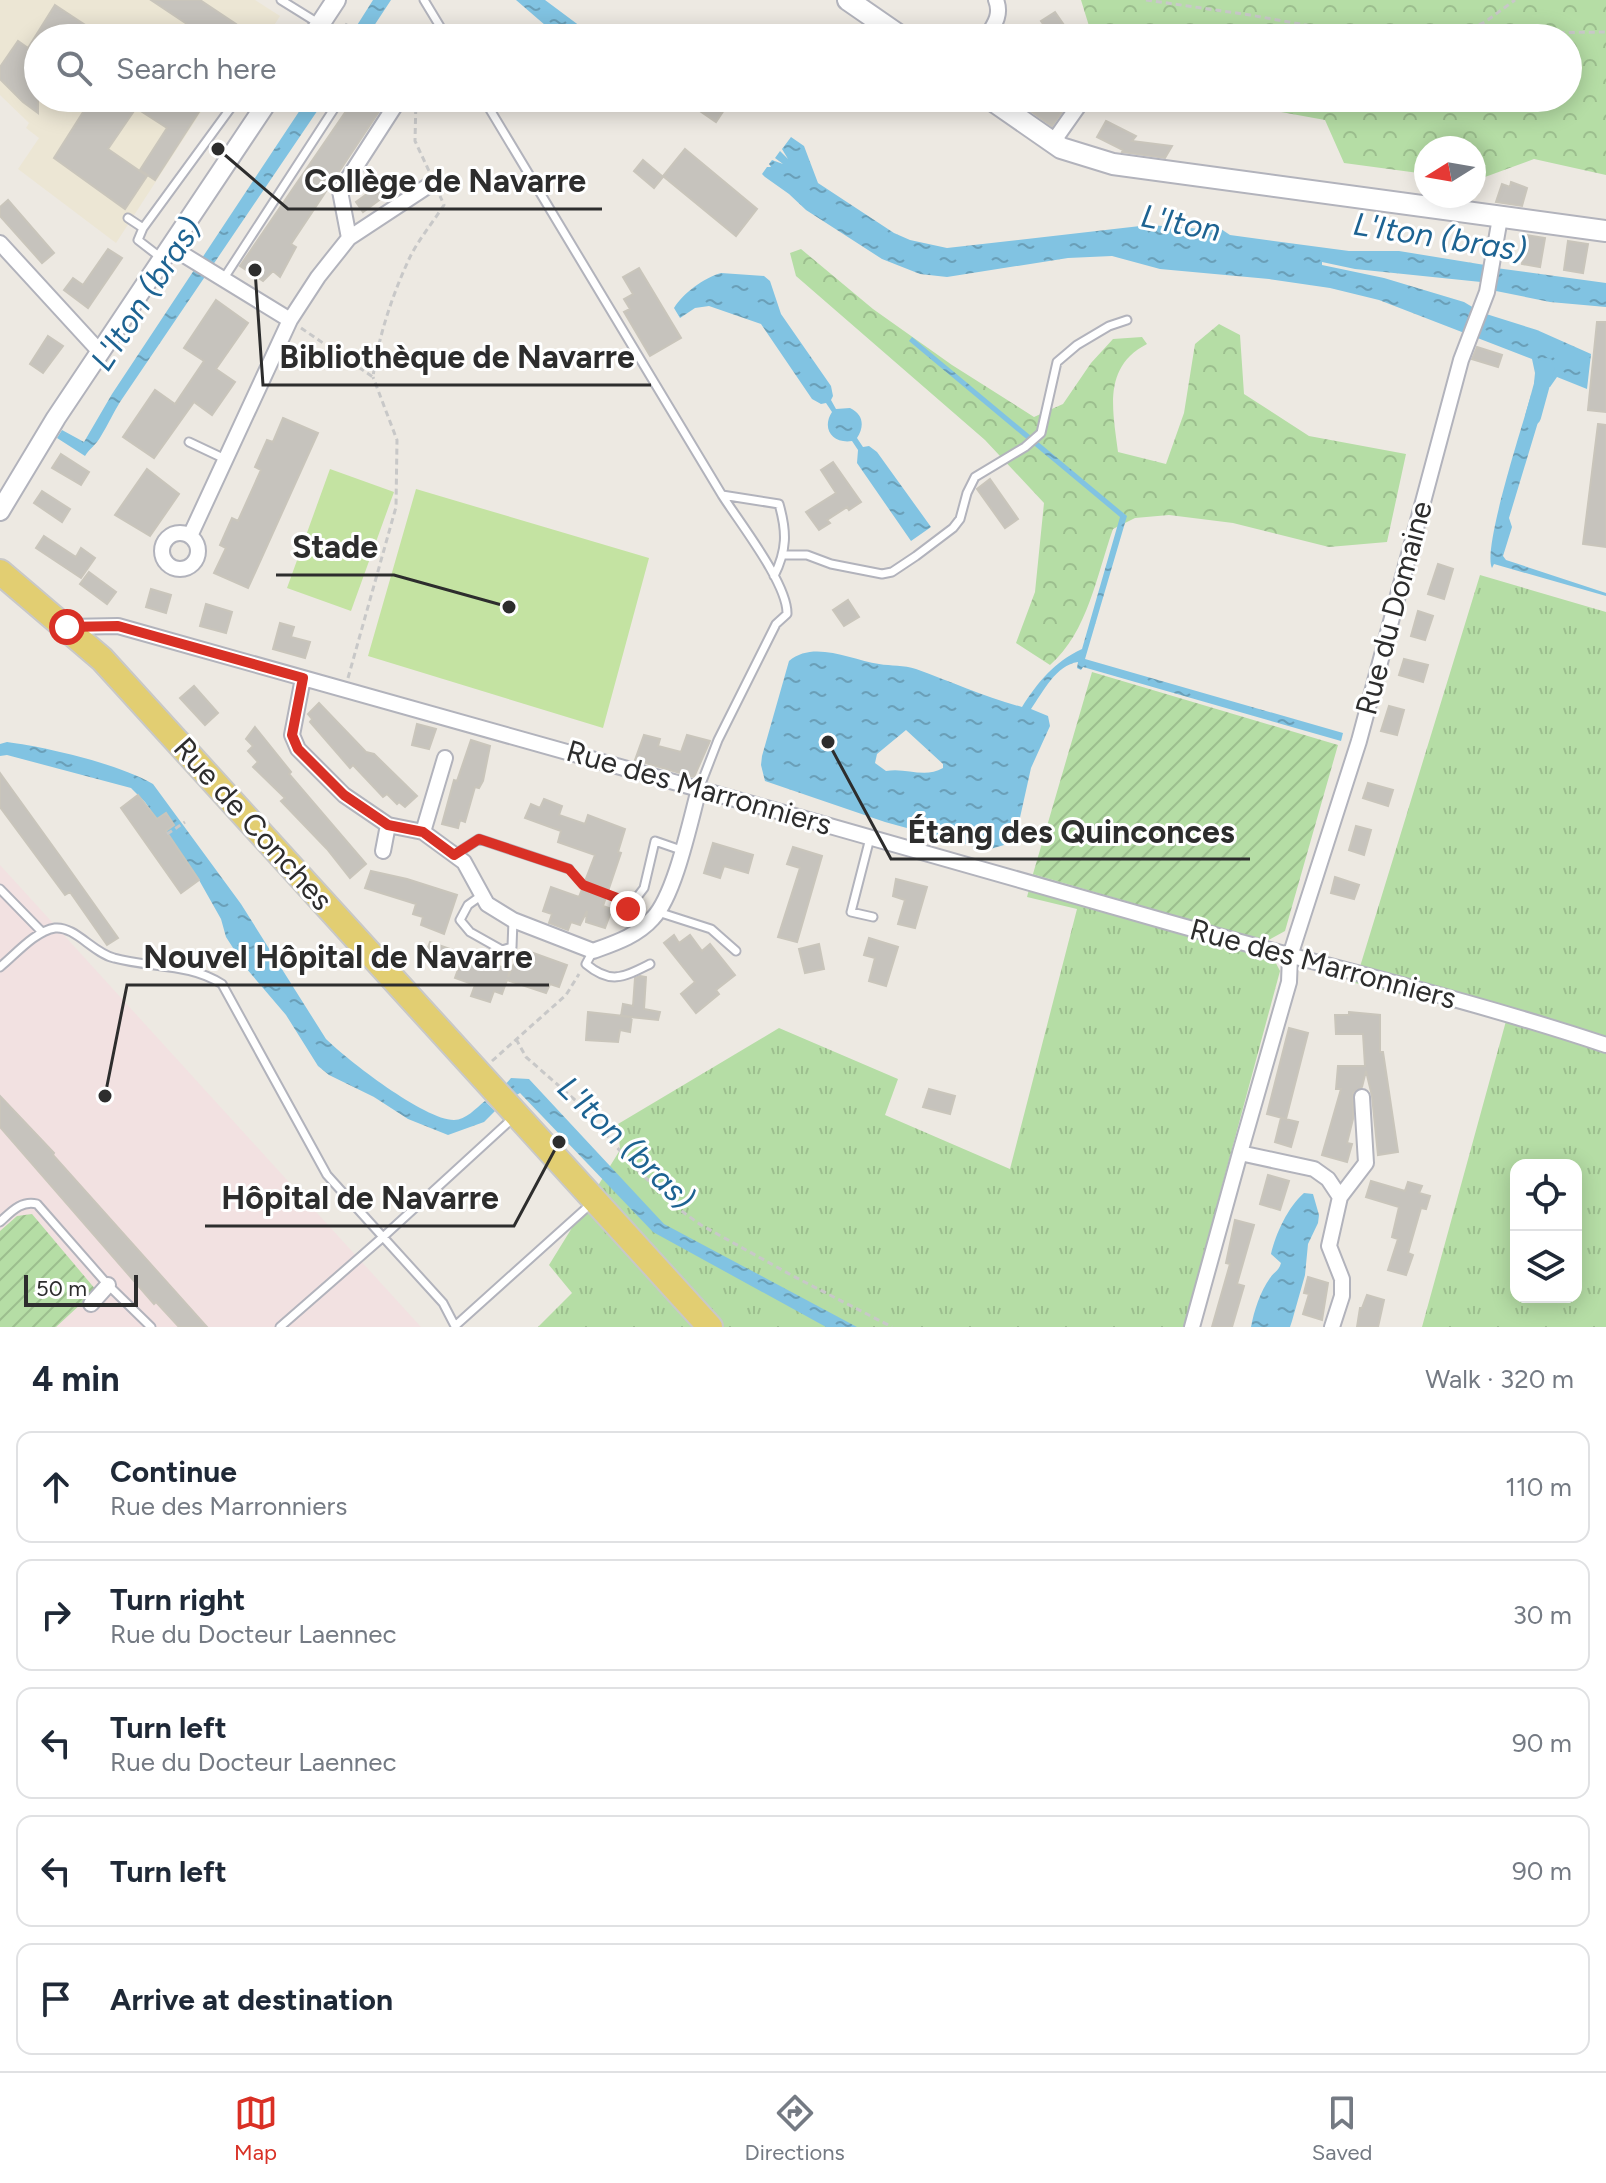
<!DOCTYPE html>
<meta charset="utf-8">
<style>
:root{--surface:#fff;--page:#f6f6f7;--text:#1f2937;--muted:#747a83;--line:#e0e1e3;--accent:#d93025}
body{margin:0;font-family:Figtree,sans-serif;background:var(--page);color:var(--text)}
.controls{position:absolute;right:24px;bottom:24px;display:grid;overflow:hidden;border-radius:16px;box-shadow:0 4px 20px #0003}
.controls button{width:72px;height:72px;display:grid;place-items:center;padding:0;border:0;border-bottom:2px solid var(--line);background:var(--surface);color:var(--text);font:40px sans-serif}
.compass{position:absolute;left:1414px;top:136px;width:72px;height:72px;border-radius:50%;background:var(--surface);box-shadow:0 4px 20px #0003;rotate:259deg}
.scale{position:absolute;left:24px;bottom:20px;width:114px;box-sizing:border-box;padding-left:8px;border:4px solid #2d2d2d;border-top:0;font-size:22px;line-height:28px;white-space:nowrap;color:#2d2d2d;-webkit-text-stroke:6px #fff;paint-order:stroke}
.stop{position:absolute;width:24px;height:24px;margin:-18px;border:6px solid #d93025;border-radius:50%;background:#fff}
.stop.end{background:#d93025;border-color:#fff;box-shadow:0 2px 8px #0008}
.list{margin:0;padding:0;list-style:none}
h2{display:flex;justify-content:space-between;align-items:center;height:104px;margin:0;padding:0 32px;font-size:34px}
h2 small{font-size:26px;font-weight:400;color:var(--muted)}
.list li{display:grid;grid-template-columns:52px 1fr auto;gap:24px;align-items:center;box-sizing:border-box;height:112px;margin:0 16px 16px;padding:0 16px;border:2px solid var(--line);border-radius:16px}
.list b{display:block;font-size:30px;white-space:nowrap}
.list p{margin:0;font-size:26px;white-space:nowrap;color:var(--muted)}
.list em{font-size:26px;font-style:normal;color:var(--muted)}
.icon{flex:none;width:44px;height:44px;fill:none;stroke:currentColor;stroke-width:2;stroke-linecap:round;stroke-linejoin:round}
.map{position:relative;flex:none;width:1606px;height:1327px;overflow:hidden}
.search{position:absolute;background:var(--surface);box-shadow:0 4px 20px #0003;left:24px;right:24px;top:24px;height:88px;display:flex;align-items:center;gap:20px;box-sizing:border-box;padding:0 28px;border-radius:44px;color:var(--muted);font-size:30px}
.sheet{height:744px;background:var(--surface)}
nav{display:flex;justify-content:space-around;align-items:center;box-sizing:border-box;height:112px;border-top:2px solid var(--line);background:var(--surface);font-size:22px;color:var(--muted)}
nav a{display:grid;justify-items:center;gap:4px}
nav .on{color:var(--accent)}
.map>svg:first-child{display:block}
.education{fill:#ece6d4}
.medical{fill:#f2e1e1}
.grass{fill:url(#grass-tufts);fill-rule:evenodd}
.forest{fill:url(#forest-crowns)}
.garden{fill:url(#garden-furrows)}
.pitch{fill:#c4e3a2}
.water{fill:url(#water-ripples);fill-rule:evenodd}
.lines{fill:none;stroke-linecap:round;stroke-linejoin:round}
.canal{stroke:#81c3e2;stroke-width:16}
.building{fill:#c6c3bd;stroke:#c9c5bb;stroke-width:2}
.service-casing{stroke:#b2b3bc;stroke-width:11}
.minor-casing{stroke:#b2b3bc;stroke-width:18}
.tertiary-casing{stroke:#b2b3bc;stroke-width:22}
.secondary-casing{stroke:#b2b3bc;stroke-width:24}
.primary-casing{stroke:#c8c8c8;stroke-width:28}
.path{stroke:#c8c8c8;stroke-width:3;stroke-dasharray:6 4;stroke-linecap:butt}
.service{stroke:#fff;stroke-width:7}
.minor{stroke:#fff;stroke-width:14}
.tertiary{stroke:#fff;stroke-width:18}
.secondary{stroke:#fff;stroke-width:20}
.primary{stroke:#e2ce72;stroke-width:24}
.route{stroke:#d93025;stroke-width:10}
.labels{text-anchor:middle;stroke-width:6;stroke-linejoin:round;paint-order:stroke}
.street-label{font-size:30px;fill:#2d2d2d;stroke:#fff}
.water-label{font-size:32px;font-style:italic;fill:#1d6392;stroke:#fff}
.leader{fill:none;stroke:#2d2d2d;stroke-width:3}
.callout-dot{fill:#2d2d2d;stroke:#fff;stroke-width:3}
.callout-label{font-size:32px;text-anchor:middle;font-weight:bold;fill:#2d2d2d;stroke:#fff;stroke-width:6;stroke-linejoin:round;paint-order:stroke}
</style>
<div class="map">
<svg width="1606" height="1327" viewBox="0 0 1606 1327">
<defs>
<pattern id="grass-tufts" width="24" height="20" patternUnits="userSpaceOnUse" patternTransform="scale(2)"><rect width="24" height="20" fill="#b5dda5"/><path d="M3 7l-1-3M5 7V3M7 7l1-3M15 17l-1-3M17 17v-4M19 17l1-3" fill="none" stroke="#9cbe8e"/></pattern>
<pattern id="forest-crowns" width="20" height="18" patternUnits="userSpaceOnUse" patternTransform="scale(2)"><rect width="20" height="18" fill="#b5dda5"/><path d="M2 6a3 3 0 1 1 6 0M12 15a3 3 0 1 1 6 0" fill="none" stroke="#9cbe8e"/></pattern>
<pattern id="garden-furrows" width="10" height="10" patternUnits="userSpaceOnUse" patternTransform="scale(2)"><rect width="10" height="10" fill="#b5dda5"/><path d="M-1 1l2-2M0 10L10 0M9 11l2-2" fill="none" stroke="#9cbe8e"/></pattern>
<pattern id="water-ripples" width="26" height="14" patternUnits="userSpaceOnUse" patternTransform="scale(2)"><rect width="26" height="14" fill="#81c3e2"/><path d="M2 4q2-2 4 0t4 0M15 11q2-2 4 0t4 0" fill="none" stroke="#6a9fb8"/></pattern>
</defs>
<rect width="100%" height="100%" fill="#ede9e2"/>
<!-- education -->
<path class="education" d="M0 0H255L280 16 266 38H38V98H210L116 243 18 169 39 138 26 128 29 123 0 95Z"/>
<!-- medical -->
<path class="medical" d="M0 865 421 1327H0Z"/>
<!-- grass -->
<path class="grass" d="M1480 575 1606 612V1327H1422L1506 1021 1355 983ZM1516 1165H1576V1297H1516Z
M1033 874 1265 942 1280 971 1184 1327H538L572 1293 549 1265 620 1150 618 1124 779 1028 898 1079 885 1115 1010 1169 1077 909 1027 897Z"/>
<!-- forest -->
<path class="forest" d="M1081 0H1606V175L1534 159 1474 181V148H1426V174L1344 163 1325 120 1205 98H1568V38H1100L1089 26Z
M801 249 873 309 952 365 1034 417 1063 404 1091 363 1113 339 1142 337 1147 344C1102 367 1113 411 1118 452L1166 464 1184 413 1195 344 1219 324 1240 335 1244 394 1309 436 1406 454 1387 542 1329 547 1233 523 1169 515 1135 518 1113 529C1097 574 1088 632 1050 665L1016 643 1035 592 1044 503 985 440 796 276 790 253Z"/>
<!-- garden -->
<path class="garden" d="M1092 672 1338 745 1285 931 1265 942 1033 874Z
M32 1214 96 1290 56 1327H0V1231L17 1216Z"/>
<!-- pitch -->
<path class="pitch" d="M330 469 394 492 351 611 287 588Z
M416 489 649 558 603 728 368 656Z"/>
<!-- water -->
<path class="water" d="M373 0H391L366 38H349Z
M516 0H545L596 38H560Z
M308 98H326L120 402C113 413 108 425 101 436 97 444 89 449 85 456L57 438 62 430 84 442 112 394Z
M791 137 804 146 818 183 894 233 910 240 947 248 1149 225 1217 230 1218 227 1230 235 1349 251H1399L1485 265 1481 282 1355 269 1322 262V265L1384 278 1464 302 1474 308 1467 334 1379 300 1330 288 1269 279 1160 269 1112 256 1068 258 947 277 920 274 882 259 806 210 789 194 765 177 762 174 767 167H771L769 164 772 160 783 164 775 158 780 151 788 159 782 149Z
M1496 268 1606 283V307L1550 302 1496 291 1492 284Z
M721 273 764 276 770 281 781 314 831 386 833 396 831 400 836 409 850 408C863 414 865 426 857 438L863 447 869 446 877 452 931 527 911 541 857 463 858 450 852 441C833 444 821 429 832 412L826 403 821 404 812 399 761 324 709 306 695 308 680 318 674 308C683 293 704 278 721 273Z
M1483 313 1537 330 1591 354 1587 389 1557 377 1550 387 1534 383 1535 373 1532 359 1475 337Z
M912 337 1127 516 1085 659 1343 733 1341 741 1083 667 1081 670 1077 668 1078 662C1056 665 1043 692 1031 709L1048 716 1050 726 1031 768 1019 822 1011 839 1004 845 987 850 885 822 765 781 761 765 762 756 789 661C814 640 851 660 879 664 891 666 904 665 916 669 952 682 985 697 1022 707 1038 682 1054 662 1082 649L1120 517 909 341ZM906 730 943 764V768C924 779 906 767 886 771L875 763 877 754Z
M1531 395 1545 399 1509 518 1512 527 1503 556 1506 560 1606 593V596L1494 564 1492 568C1482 549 1523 424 1531 395Z
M7 742C46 747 119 764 153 784L241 904 326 1039C347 1060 425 1120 454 1120 466 1120 476 1108 485 1101L495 1111 484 1122 448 1135 408 1119 374 1097 329 1075 318 1066 286 1015 246 968 226 937 221 919 199 880 145 802 131 788 7 755 0 756V744Z
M511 1078 529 1079 664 1224 857 1327H826L653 1232 520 1093 513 1097 503 1087Z
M1304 1193 1313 1194 1319 1215 1318 1223 1308 1244 1305 1275 1292 1321 1290 1327H1251C1254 1311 1260 1292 1270 1278 1274 1272 1279 1271 1281 1263L1271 1254C1276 1233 1288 1207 1304 1193Z"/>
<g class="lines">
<!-- canal -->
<path class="canal" d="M1533 417 1547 366"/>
</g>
<!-- building -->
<path class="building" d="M151 0H200L236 24 226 38H208Z
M55 5 105 38H38V113L23 102 0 79V67L18 41 28 48Z
M1055 12 1073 38H1053L1041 21Z
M92 98H194L204 104 155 180 140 170 167 128 136 108 108 149 147 176 125 209 54 158Z
M355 98H388L291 244 296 247 280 277 273 271 263 281 240 266Z
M681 98H732L716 122Z
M1012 98H1048L1064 109 1052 126Z
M1106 121 1136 136 1132 141 1172 146 1165 158 1122 152 1123 150 1097 137Z
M685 149 757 209 736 236 663 176Z
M643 160 663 177 654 188 634 171Z
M1511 182 1527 188 1522 206 1496 202 1502 184 1510 187Z
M379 185 386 195 363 212 356 202Z
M8 200 54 253 42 263 0 216V207Z
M1526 235 1545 238 1540 267 1522 264Z
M1568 241 1588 244 1583 273 1564 270Z
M108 249 122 258 88 308 64 290 73 278 83 285Z
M639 268 681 338 650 356 624 312 630 309 624 299 633 294 623 277Z
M216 300 248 323 216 369 235 382 212 415 194 402 154 458 123 437 155 390 175 404 204 361 184 348Z
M1597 322H1606V412L1588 410Z
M48 336 63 346 43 373 30 364Z
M1477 347 1502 355 1498 367 1472 359Z
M283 418 318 433 248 588 214 573 226 548 220 545 232 518 238 521 261 470 255 467 267 440 273 442Z
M1598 424 1606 425V547L1583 544Z
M61 454 89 472 81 485 52 468Z
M833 462 861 502 849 510 847 507 827 520 830 523 819 530 806 512 836 493 821 470Z
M147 469 179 494 150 536 115 515Z
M990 479 1018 519 1005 528 977 489Z
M42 491 70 509 62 522 34 503Z
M44 536 76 557 81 548 95 558 81 578 36 548Z
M1438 564 1453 569 1444 599 1428 594Z
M89 572 116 592 107 604 80 584Z
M151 589 171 595 166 613 146 607Z
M848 600 859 617 844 626 833 610Z
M206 604 232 612 226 633 200 626Z
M1418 611 1433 616 1425 640 1411 636Z
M280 623 294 627 291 637 310 642 305 658 273 649Z
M1404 659 1428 665 1423 682 1399 675Z
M194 686 218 713 205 725 180 698Z
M319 703 366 752 374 754 417 796 405 807 399 802 397 804 387 794 383 797 353 765 350 768 310 722 312 719 308 714Z
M1389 706 1404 710 1397 735 1381 731Z
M417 724 436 729 429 749 412 745Z
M255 727 291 772 289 774 366 864 350 878 327 849 281 801 285 798 253 767 258 762 248 751 253 746 246 739Z
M644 735 660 739 658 746 681 752 687 735 710 741 694 777 635 760Z
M471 740 490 746 483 781 479 788 475 787 465 822 460 820 458 828 442 824 454 780 457 781Z
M0 773 62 859 118 938 107 945 70 892 65 895 0 807Z
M1368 783 1393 790 1388 806 1363 798Z
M138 795 157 819 166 813 174 825 166 831 199 880 181 893 121 808Z
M544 799 562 806 559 815 585 824 588 815 625 829 618 852 621 853 603 906 612 909 605 928 586 922 587 911 580 925 571 922 568 930 549 923 552 914 543 911 551 887 579 897 595 855 558 842 561 831 525 818 531 804 540 808Z
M1356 826 1371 830 1364 855 1349 850Z
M713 843 753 855 748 873 724 866 720 878 704 873Z
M793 847 822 856 797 942 778 937 800 868 787 864Z
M371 871 407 879 457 895 444 934 421 925 423 917 413 914 416 904 365 888Z
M1335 877 1359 885 1354 899 1331 893Z
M896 879 927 887 915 928 898 924 905 900 893 896Z
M674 935 679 943 690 935 702 951 710 944 735 975 716 990 719 994 696 1013 681 994 695 982 664 943Z
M869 938 898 947 886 986 869 981 875 958 864 955Z
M430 942 510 970 508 977 517 957 525 960 528 951 567 965 559 987 550 984 546 993 507 980 502 994 494 991 490 1002 471 996 475 985 455 978 460 964 426 953Z
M819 944 824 969 805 973 799 949Z
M640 976 646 977 644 1009 660 1012 658 1020 621 1016 623 1004 633 1006 635 978Z
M588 1012 632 1017 630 1032 620 1030 618 1042 586 1040Z
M1349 1012 1380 1015V1052H1383L1398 1152 1378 1155 1372 1096 1366 1071 1362 1087 1353 1093V1119L1347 1143 1352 1144 1347 1162 1322 1155 1341 1089H1336L1338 1066H1365L1363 1034H1336L1335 1015H1349Z
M1289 1028 1308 1033 1286 1119 1267 1114Z
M929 1089 955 1096 950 1114 923 1107Z
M0 1096 54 1153 53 1155 207 1327H179L156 1302 154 1304 0 1127Z
M1281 1118 1298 1122 1291 1147 1275 1142Z
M1268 1175 1289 1181 1280 1210 1260 1204Z
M1371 1181 1405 1191 1408 1182 1422 1186 1419 1193 1430 1196 1426 1209 1421 1208 1408 1253 1413 1255 1406 1275 1388 1270 1398 1239 1392 1237 1399 1207 1366 1197Z
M1235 1220 1254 1225 1237 1284 1244 1286 1232 1327H1212L1230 1264 1226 1263Z
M1308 1277 1328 1283 1322 1320 1303 1314 1309 1294 1304 1293Z
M1367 1295 1384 1300 1378 1327H1357L1360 1308H1362Z"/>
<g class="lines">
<defs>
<path id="service" d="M281 0 318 23
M424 0 447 38
M483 98 722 495
M128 218 143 228
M160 257 138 240 143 228 238 98
M224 278 341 98
M189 442 225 459
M785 555H807L831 564 882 574 892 572 916 556 953 528 960 519 967 493 975 477 1025 447 1041 433 1057 362 1077 345 1109 326 1127 320
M699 789 718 740 776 624 787 614C788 584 739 522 722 495L779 504C787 532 787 550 774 576
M870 838 851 912 873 917
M454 855 479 839 569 869
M0 889 42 932
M482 895 468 905 460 920 470 932 502 950 512 947 513 920
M628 909 644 888 655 841 681 850
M658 912 711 929 736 951
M593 951 586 964C611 985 624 977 650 964
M0 967C15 955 35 931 55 928 75 926 93 953 114 958 150 968 190 963 222 984L327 1175 383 1237 280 1327
M513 1118 383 1237 443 1303 455 1326 593 1202
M0 1222C11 1212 21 1200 37 1204L108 1285 151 1327"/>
<path id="minor" d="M986 38C994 25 1002 15 996 0
M1053 142 1084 98
M349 238 340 191 400 98
M0 243 100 352
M171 247 290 320
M162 551a18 18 0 1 1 36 0a18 18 0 1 1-36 0Z
M190 536 290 320 318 277 349 238 434 182
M67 627 118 626C465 723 811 820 1157 919 1307 962 1459 996 1606 1045
M303 678 292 735 298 749 344 795 388 825 423 832 464 862 487 904 513 920 593 951C615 943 637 936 653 918 675 895 690 822 699 789
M423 832 445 758
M383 851 388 825
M1340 1197 1366 1163 1362 1097
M91 1304 108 1285
M1192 1327 1240 1153
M1332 1327 1342 1296V1279L1329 1246 1340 1197 1328 1179 1314 1169 1240 1153 1289 982 1290 956 1359 741 1461 360 1487 292 1500 218"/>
<path id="tertiary" d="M311 38 336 0
M0 511 56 418 270 98"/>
<path id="secondary" d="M848 0 903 38
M989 98 1061 148 1113 164 1606 231"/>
<path id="primary" d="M0 572 102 659 710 1327"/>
</defs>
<!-- service casing -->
<use href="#service" class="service-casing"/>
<!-- minor casing -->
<use href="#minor" class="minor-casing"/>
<!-- tertiary casing -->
<use href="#tertiary" class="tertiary-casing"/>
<!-- secondary casing -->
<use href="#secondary" class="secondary-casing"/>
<!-- primary casing -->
<use href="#primary" class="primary-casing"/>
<!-- path -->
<path class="path" d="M1146 0 1250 15 1378 38
M345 24 368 38
M1452 38 1485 22 1515 0
M1469 38 1527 33 1606 32
M416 98 415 141 429 171
M301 328 373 377C378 337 393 293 410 257 419 239 433 222 444 205L440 196
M348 678 396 507 397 440 373 377
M167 834 185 822
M575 876 583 885 620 900
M516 1039 526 1057 583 1107 632 1165 680 1210 701 1225 793 1276 892 1327
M492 1061 566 995 579 974"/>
<!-- service -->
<use href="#service" class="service"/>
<!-- minor -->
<use href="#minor" class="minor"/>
<!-- tertiary -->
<use href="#tertiary" class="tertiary"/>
<!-- secondary -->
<use href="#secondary" class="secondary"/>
<!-- primary -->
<use href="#primary" class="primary"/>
</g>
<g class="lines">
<!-- route -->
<path class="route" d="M67 627 118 626 303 678 292 735 298 749 344 795 388 825 423 832 454 855 479 839 569 869 583 885 617 898 628 909"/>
</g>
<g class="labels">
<!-- street labels -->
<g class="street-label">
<text transform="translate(1394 608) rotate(-75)" y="10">Rue du Domaine</text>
<text transform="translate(699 788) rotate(16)" y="10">Rue des Marronniers</text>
<text transform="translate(253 824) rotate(48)" y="10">Rue de Conches</text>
<text transform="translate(1323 964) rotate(15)" y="10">Rue des Marronniers</text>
</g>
<!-- water labels -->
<g class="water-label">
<text transform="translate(1181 223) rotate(11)" y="11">L'Iton</text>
<text transform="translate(1440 237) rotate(9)" y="11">L'Iton (bras)</text>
<text transform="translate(146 294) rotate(-57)" y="11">L'Iton (bras)</text>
<text transform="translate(626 1143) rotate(44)" y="11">L'Iton (bras)</text>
</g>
</g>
<!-- callouts -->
<path class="leader" d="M218 149L288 209H602M255 270L263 385H651M509 607L394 575H276M828 742L891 859H1250M105 1096L127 985H549M559 1142L514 1226H205"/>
<g class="callout-dot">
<circle cx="218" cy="149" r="8"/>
<circle cx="255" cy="270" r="8"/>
<circle cx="509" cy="607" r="8"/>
<circle cx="828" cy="742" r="8"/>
<circle cx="105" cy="1096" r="8"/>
<circle cx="559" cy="1142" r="8"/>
</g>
<g class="callout-label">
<text x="445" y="192">Collège de Navarre</text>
<text x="457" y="368">Bibliothèque de Navarre</text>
<text x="335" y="558">Stade</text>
<text x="1071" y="843">Étang des Quinconces</text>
<text x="338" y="968">Nouvel Hôpital de Navarre</text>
<text x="360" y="1209">Hôpital de Navarre</text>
</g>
</svg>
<div class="controls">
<button><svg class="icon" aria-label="locate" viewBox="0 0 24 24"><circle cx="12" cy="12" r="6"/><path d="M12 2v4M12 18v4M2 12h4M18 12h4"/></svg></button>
<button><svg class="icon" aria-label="layers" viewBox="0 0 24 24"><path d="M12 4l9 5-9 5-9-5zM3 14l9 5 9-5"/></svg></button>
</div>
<svg class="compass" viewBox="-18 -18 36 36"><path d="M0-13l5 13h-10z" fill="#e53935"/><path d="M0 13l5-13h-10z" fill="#747a83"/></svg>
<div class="scale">50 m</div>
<div class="stop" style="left:67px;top:627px"></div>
<div class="stop end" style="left:628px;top:909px"></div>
<div class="search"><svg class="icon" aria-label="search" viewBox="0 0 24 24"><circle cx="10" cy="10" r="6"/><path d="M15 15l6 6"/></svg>Search here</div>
</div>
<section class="sheet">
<h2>4 min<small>Walk · 320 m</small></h2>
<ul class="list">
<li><svg class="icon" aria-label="ahead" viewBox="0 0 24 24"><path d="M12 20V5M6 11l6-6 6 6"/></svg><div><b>Continue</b><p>Rue des Marronniers</p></div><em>110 m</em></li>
<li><svg class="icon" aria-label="right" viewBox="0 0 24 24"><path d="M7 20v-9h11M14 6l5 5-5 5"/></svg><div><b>Turn right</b><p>Rue du Docteur Laennec</p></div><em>30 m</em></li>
<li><svg class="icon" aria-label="left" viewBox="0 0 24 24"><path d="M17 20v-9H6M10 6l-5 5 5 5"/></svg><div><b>Turn left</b><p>Rue du Docteur Laennec</p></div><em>90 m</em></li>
<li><svg class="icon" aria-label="left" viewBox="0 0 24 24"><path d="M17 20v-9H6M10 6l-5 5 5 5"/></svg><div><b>Turn left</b></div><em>90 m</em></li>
<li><svg class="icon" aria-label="arrive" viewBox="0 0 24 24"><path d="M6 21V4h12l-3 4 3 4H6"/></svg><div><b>Arrive at destination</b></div></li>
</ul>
</section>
<nav>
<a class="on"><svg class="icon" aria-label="map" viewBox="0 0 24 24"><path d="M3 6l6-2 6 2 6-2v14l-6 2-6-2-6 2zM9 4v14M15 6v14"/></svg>Map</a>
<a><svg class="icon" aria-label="directions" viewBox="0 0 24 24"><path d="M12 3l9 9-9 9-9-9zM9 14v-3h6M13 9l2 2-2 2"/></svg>Directions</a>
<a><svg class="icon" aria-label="saved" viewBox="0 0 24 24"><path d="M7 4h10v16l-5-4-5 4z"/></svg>Saved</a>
</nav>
